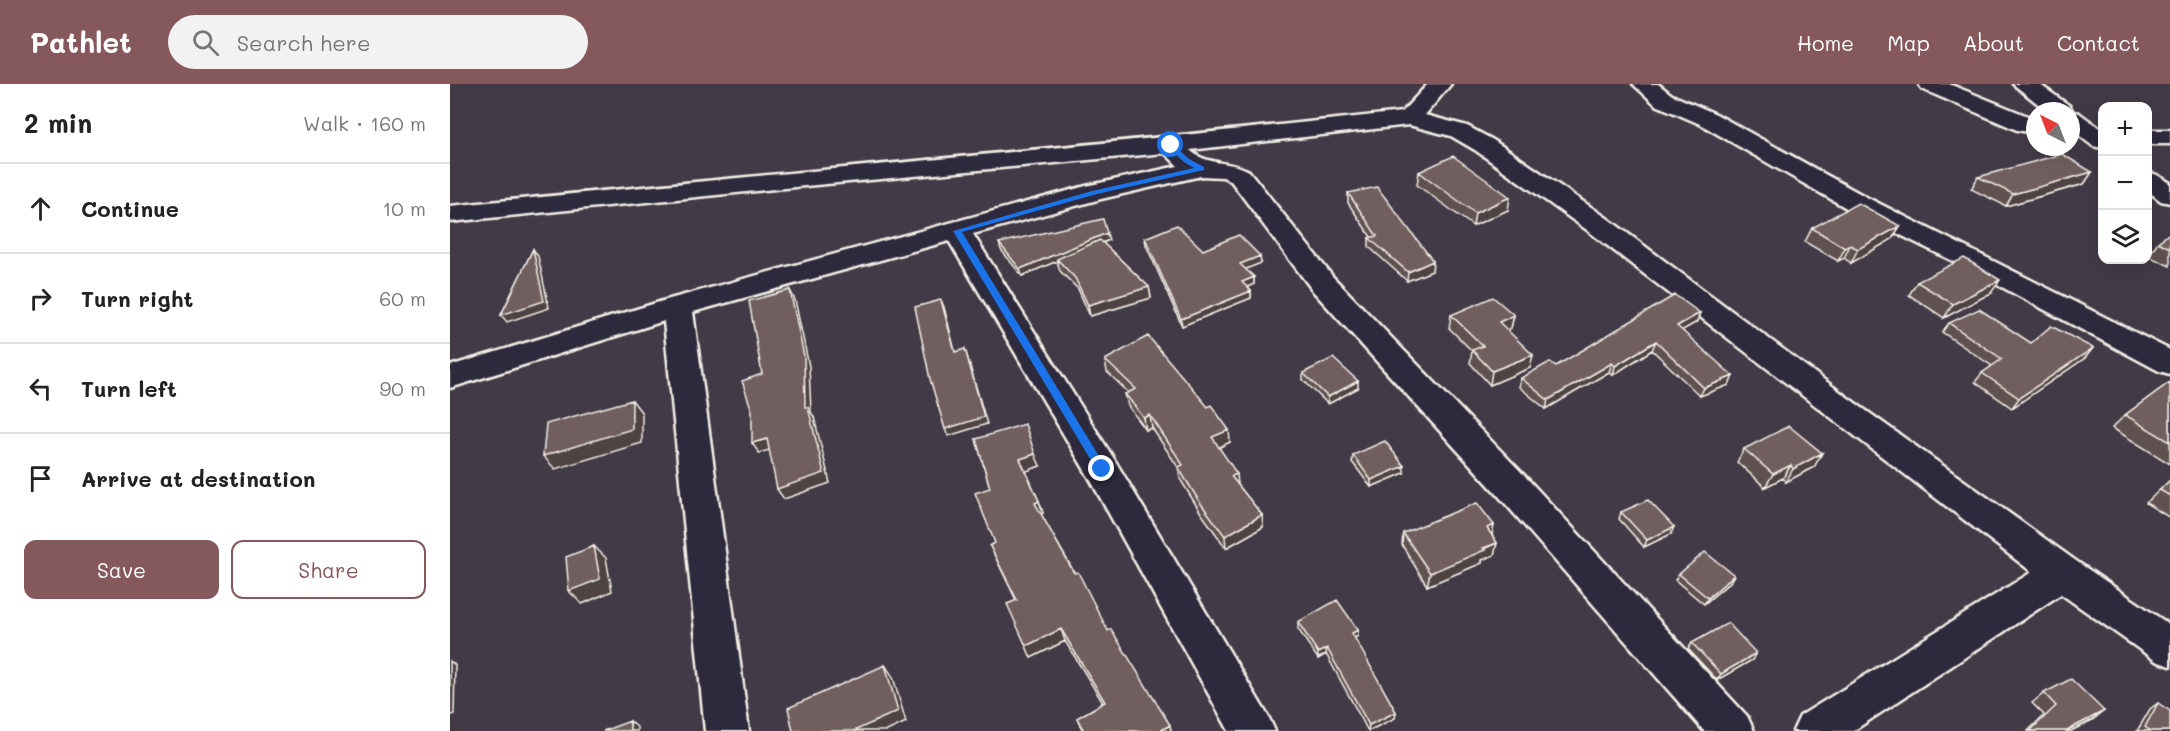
<!DOCTYPE html>
<meta charset="utf-8">
<style>
:root{--surface:#fff;--page:#f2f2f2;--text:#222;--muted:#767676;--line:#e0e0e0;--accent:#85585c}
body{margin:0;font-family:Mali,sans-serif;background:var(--page);color:var(--text)}
.controls{position:absolute;right:18px;top:18px;display:grid;overflow:hidden;border-radius:12px;box-shadow:0 6px 24px #0002}
.controls button{width:54px;height:54px;display:grid;place-items:center;padding:0;border:0;border-bottom:2px solid var(--line);background:var(--surface);color:var(--text);font:30px sans-serif}
.compass{position:absolute;left:1576px;top:18px;width:54px;height:54px;border-radius:50%;background:var(--surface);box-shadow:0 6px 24px #0002;rotate:318deg}
.stop{position:absolute;width:18px;height:18px;margin:-14px;border:4px solid #1a73e8;border-radius:50%;background:#fff}
.stop.end{background:#1a73e8;border-color:#fff;box-shadow:0 2px 6px #0008}
.list{margin:0;padding:0;list-style:none}
h2{display:flex;justify-content:space-between;align-items:center;height:78px;margin:0;padding:0 24px;font-size:26px}
h2 small{font-size:20px;font-weight:400;color:var(--muted)}
.list li{display:grid;grid-template-columns:39px 1fr auto;gap:18px;align-items:center;box-sizing:border-box;height:90px;padding:0 24px;border-top:2px solid var(--line)}
.list b{display:block;font-size:22px;white-space:nowrap}
.list em{font-size:20px;font-style:normal;color:var(--muted)}
.actions{display:flex;gap:12px;padding:18px 24px}
.actions a{flex:1;padding:14px 0;border:2px solid var(--accent);border-radius:12px;text-align:center;font-size:21px;color:var(--accent)}
.actions .main{background:var(--accent);color:#fff}
.icon{flex:none;width:33px;height:33px;fill:none;stroke:currentColor;stroke-width:2;stroke-linecap:round;stroke-linejoin:round}
.map{position:relative;flex:none;width:1720px;height:647px;overflow:hidden}
header{display:flex;align-items:center;gap:36px;box-sizing:border-box;height:84px;padding:0 30px;background:var(--accent);color:#fff}
header strong{font-size:28px}
nav{display:flex;gap:33px;margin-inline-start:auto;font-size:21px}
.search{width:420px;height:54px;background:var(--page);display:flex;align-items:center;gap:15px;box-sizing:border-box;padding:0 21px;border-radius:33px;color:var(--muted);font-size:22px}
main{display:flex}
aside{flex:1;background:var(--surface)}
.map>svg:first-child{display:block}
.lines{fill:none;stroke-linecap:round;stroke-linejoin:round}
.street-casing{stroke:#f4f1e8;stroke-width:5}
.street{fill:#2f2a3d;fill-rule:evenodd}
.wall{fill:#615151;stroke:#f4f1e8;stroke-width:1.5}
.shaded-wall{fill:#4f4242;stroke:#f4f1e8;stroke-width:1.5}
.building{fill:#715e5e;stroke:#f4f1e8;stroke-width:1.5}
.route{fill:#1a73e8}
</style>
<header>
<strong>Pathlet</strong>
<div class="search"><svg class="icon" aria-label="search" viewBox="0 0 24 24"><circle cx="10" cy="10" r="6"/><path d="M15 15l6 6"/></svg>Search here</div>
<nav><a>Home</a><a>Map</a><a>About</a><a>Contact</a></nav>
</header>
<main>
<aside>
<h2>2 min<small>Walk · 160 m</small></h2>
<ul class="list">
<li><svg class="icon" aria-label="ahead" viewBox="0 0 24 24"><path d="M12 20V5M6 11l6-6 6 6"/></svg><div><b>Continue</b></div><em>10 m</em></li>
<li><svg class="icon" aria-label="right" viewBox="0 0 24 24"><path d="M7 20v-9h11M14 6l5 5-5 5"/></svg><div><b>Turn right</b></div><em>60 m</em></li>
<li><svg class="icon" aria-label="left" viewBox="0 0 24 24"><path d="M17 20v-9H6M10 6l-5 5 5 5"/></svg><div><b>Turn left</b></div><em>90 m</em></li>
<li><svg class="icon" aria-label="arrive" viewBox="0 0 24 24"><path d="M6 21V4h12l-3 4 3 4H6"/></svg><div><b>Arrive at destination</b></div></li>
</ul>
<div class="actions"><a class="main">Save</a><a>Share</a></div>
</aside>
<div class="map">
<svg width="1720" height="647" viewBox="0 0 1720 647">
<rect width="100%" height="100%" fill="#433a47"/>
<filter id="ink" filterUnits="userSpaceOnUse"><feTurbulence type="fractalNoise" baseFrequency=".0167" numOctaves="2"/><feDisplacementMap in="SourceGraphic" scale="12" xChannelSelector="R" yChannelSelector="G"/><feConvolveMatrix kernelMatrix="1 2 1 2 8 2 1 2 1" color-interpolation-filters="sRGB"/></filter>
<g filter="url(#ink)">
<g class="lines">
<defs>
<path id="street" d="M978 0H1001L975 31 1017 42 1043 56 1157 134 1397 313 1626 477 1720 541V582L1706 577 1611 510 1403 647H1343L1350 632 1582 488 1137 146 1025 66 1001 52 959 41 740 66C756 82 780 76 799 87L883 193 1073 390 1297 632 1304 647H1254L1047 410 863 207 781 97 773 93 751 92 651 115 523 150 664 375 818 632 825 647H779L640 395 499 157 243 228 299 647H255L214 237 0 304V282L216 216 636 102 728 82 715 69 355 102 0 138V122C317 90 635 63 952 28Z
M1183 0H1208L1222 11 1266 30 1418 114 1720 266V290L1709 287 1507 179 1400 126 1250 40 1206 21Z
M1469 0H1499L1585 35V49L1567 46 1472 5Z
M1563 0H1589L1620 22 1623 28 1629 29 1652 46V64L1643 62 1621 45V27H1597Z
M1698 46H1720V60H1698Z
M1698 88 1707 91 1720 99V119L1711 117 1698 107Z"/>
</defs>
<!-- street casing -->
<use href="#street" class="street-casing"/>
<!-- street -->
<use href="#street" class="street"/>
</g>
<!-- wall -->
<path class="wall" d="M969 88 1058 126 1023 142 967 101Z
M1642 88 1634 100 1556 122 1521 105 1528 93Z
M898 109 983 177 982 187 957 197 919 163V154L921 153 898 119Z
M1450 142 1442 155 1401 179 1394 174 1388 177 1355 158 1362 144Z
M1720 149V182L1698 172 1708 158Z
M695 154 753 166 811 179 795 185 804 193V200L797 203 801 207V214L732 242 696 161Z
M659 156 653 159 699 203 701 214 640 232 628 205 610 187 607 177 572 192 551 166 549 159Z
M1467 198 1541 209 1494 234 1459 211Z
M1001 231H1064L1061 244 1058 246 1080 284 1040 301 1020 279 1022 267 999 244Z
M1247 238 1232 246 1279 301 1250 312 1202 266 1163 291 1159 288 1096 325 1069 303 1071 294Z
M1499 239 1581 259 1643 264 1635 274 1562 324 1525 298 1532 289 1542 282 1492 248Z
M655 276 780 358 769 363 788 401 812 431 813 443 776 464 751 429 730 395 728 383 702 344 696 346 678 322 675 310 679 309 657 288Z
M853 289 908 304 878 320 853 296Z
M1720 298V380L1662 344 1675 331Z
M526 355 590 382 576 387 589 417 593 429 591 430 658 547 720 641 721 647H633L627 634 653 619 615 557 581 574 566 516 540 462 545 459 540 404Z
M1294 365 1372 369 1364 383 1336 398 1333 394 1315 403 1287 378Z
M903 371 954 389 921 403 902 378Z
M1720 396V434L1696 419Z
M1171 428 1221 450 1194 463 1169 435Z
M1044 441 1042 451 1047 459 1044 471 1032 476V479L977 502 952 461 953 449Z
M1229 490 1280 498 1254 520 1225 496Z
M848 538 908 546V552L904 554 946 628 945 634 918 647 876 570 868 575 848 545Z
M1242 559 1302 576 1267 596 1238 565Z
M1594 609 1654 627 1642 636 1621 647H1578L1594 631 1582 619Z
M1708 619 1720 647H1687L1700 625Z"/>
<!-- shaded-wall -->
<path class="shaded-wall" d="M1642 88 1634 100 1556 122 1563 110Z
M1060 113 1058 126 1023 142 1025 129Z
M1450 142 1442 155 1401 179 1408 165Z
M657 149 659 156 608 177 607 175V177L572 192 570 185Z
M1400 161 1394 174 1388 177 1395 164Z
M83 165 88 172 99 224 57 238 51 231Z
M810 172 811 179 791 187 790 180Z
M983 177 982 187 957 197 958 188Z
M804 193V200L793 205 792 198Z
M1550 196 1541 209 1494 234 1503 220Z
M699 203 701 214 640 232 638 221Z
M340 206 345 216 359 282 361 328 364 333 380 399 334 415 327 405Z
M801 207V214L732 242 731 235Z
M491 216 494 223 507 275 505 268Z
M1250 229 1247 238 1224 251 1227 242Z
M1064 231 1061 244 1046 251 1049 238Z
M1206 257 1202 266 1163 291 1165 282Z
M1643 264 1635 274 1562 324 1569 314Z
M515 265 537 340 498 352 495 345Z
M1083 271 1080 284 1040 301 1042 287Z
M1162 279 1159 288 1096 325 1098 316Z
M1283 292 1279 301 1250 312 1254 304Z
M908 297V304L878 320V313Z
M182 316 192 329V359L105 385 93 372Z
M700 331 702 344 696 346 694 334Z
M779 346 780 358 764 366 762 353Z
M317 355 323 365 309 369 302 359Z
M1372 369 1364 383 1336 398 1343 385Z
M585 370 590 382 574 388 570 375Z
M1341 381 1333 394 1315 403 1323 390Z
M954 382V389L921 403V396Z
M787 390 788 402 781 392Z
M589 417 593 429 589 431 585 419Z
M812 431 813 443 776 464 775 452Z
M1044 441 1041 454 1037 444Z
M1224 443 1221 450 1194 463 1197 456Z
M1047 459 1044 471 1032 476V479L977 502 980 489Z
M144 462 156 474 162 507 132 520 119 507Z
M1284 491 1280 498 1254 520 1258 514Z
M611 545 615 557 581 574 576 562Z
M908 546V552L901 556 902 549Z
M877 564 876 570 868 575V569Z
M1306 569 1302 576 1267 596 1271 590Z
M0 577 5 581 4 630 0 632Z
M435 581 443 593 456 638 437 647H404Z
M1654 627 1642 636 1621 647H1616Z
M946 628 945 634 918 647 919 641Z
M180 637 187 643V647H180Z
M720 641 721 647H710Z"/>
<!-- building -->
<path class="building" d="M1612 70 1642 88 1563 110 1528 93Z
M1003 72 1060 113 1025 129 969 88Z
M927 103 983 177 958 188 919 154 927 152 898 109Z
M1408 119 1450 142 1408 165 1400 161 1395 164 1362 144Z
M653 135 657 149 570 185 549 159Z
M727 141 753 166 789 151 810 172 790 180 804 193 792 198 801 207 731 235 695 154Z
M1720 149V164L1708 158Z
M650 156 699 203 638 221 625 194 607 175Z
M83 165 94 217 51 231Z
M1514 174 1550 196 1503 220 1467 198Z
M340 206 354 272 355 323H358L374 389 327 405 317 355 302 359V327L292 297 312 290 299 217Z
M1225 211 1250 229 1227 242 1283 292 1254 304 1206 257 1165 282 1162 279 1098 316 1071 294 1100 278 1106 282Z
M1043 213 1064 231 1049 238 1083 271 1042 287 1022 266 1033 262 1001 231Z
M491 216 505 268 515 265 534 333 495 345 480 295 465 223Z
M1529 225 1581 259 1601 242 1643 264 1569 314 1532 289 1552 275 1499 239Z
M698 252 758 323 761 321 779 346 762 353 787 390 781 392 812 431 775 452 749 417 728 383 733 381 700 331 694 334 675 310 686 305 655 276Z
M883 274 908 297 878 313 853 289Z
M1720 298V358L1675 331Z
M182 316V345L93 372 96 340Z
M575 340 585 370 570 375 589 417 585 419 624 489 628 488 658 547 661 545 720 641 710 647H634L627 634 655 618 611 545 576 562 557 520 567 516 540 462 545 459 525 409 540 404 526 355Z
M1339 342 1372 369 1343 385 1341 381 1323 390 1294 365Z
M935 357 954 382 921 396 903 371Z
M1720 396V412L1710 406Z
M1198 416 1224 443 1197 456 1171 428Z
M1027 419 1044 441 1037 444 1047 459 1033 464 1035 466 980 489 953 449Z
M144 462 150 495 119 507 116 473Z
M1255 468 1284 491 1258 514 1229 490Z
M887 516 908 546 902 549 946 628 919 641 877 564 868 569 848 538Z
M1278 539 1306 569 1271 590 1242 559Z
M435 581 448 627 404 647H343L338 624Z
M1621 595 1654 627 1616 647H1580L1606 622 1594 609Z
M1708 619 1720 627V647H1701L1695 643Z
M180 637V647H153Z"/>
</g>
<!-- route -->
<path class="route" d="M721 59 739 75 754 83V86L647 110 512 148 655 382 657 385 652 389 648 388 503 147 642 107 744 84 734 78 718 63Z"/>
</svg>
<div class="controls">
<button>+</button>
<button>−</button>
<button><svg class="icon" aria-label="layers" viewBox="0 0 24 24"><path d="M12 4l9 5-9 5-9-5zM3 14l9 5 9-5"/></svg></button>
</div>
<svg class="compass" viewBox="-18 -18 36 36"><path d="M0-13l5 13h-10z" fill="#e53935"/><path d="M0 13l5-13h-10z" fill="#767676"/></svg>
<div class="stop" style="left:721px;top:61px"></div>
<div class="stop end" style="left:652px;top:385px"></div>
</div>
</main>
